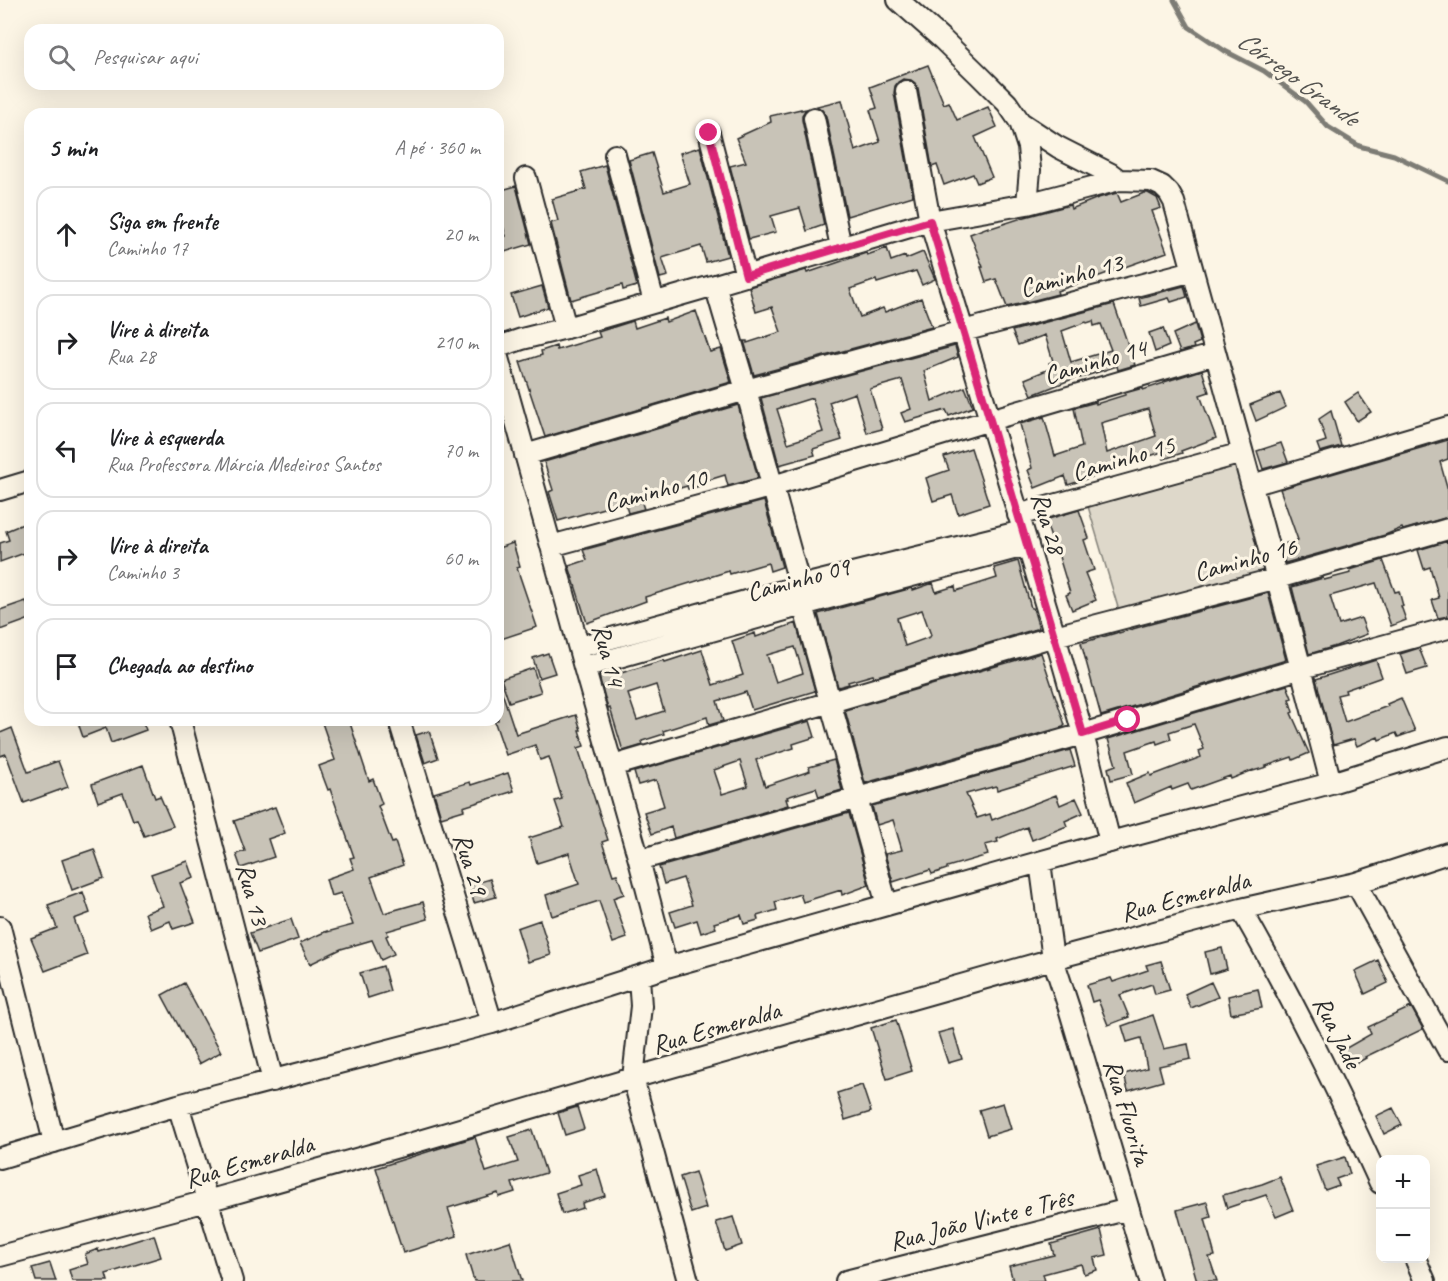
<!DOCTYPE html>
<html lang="pt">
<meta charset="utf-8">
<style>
:root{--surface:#fff;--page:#f6f6f6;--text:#202124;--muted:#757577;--line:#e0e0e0}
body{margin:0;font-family:Caveat,sans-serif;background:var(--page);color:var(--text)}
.controls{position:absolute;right:18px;bottom:18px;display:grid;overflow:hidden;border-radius:12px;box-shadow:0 6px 24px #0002}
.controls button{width:54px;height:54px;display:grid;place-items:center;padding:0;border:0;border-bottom:2px solid var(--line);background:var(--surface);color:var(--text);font:30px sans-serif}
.stop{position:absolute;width:18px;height:18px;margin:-14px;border:4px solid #db2777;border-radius:50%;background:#fff}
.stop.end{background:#db2777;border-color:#fff;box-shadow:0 2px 6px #0008}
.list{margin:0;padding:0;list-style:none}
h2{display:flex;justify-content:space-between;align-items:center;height:78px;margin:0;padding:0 24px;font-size:26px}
h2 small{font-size:20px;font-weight:400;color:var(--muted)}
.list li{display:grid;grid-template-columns:39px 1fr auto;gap:18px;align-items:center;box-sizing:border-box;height:96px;margin:0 12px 12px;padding:0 12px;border:2px solid var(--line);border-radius:18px}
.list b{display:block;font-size:22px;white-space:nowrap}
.list p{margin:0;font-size:20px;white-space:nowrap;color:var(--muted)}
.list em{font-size:20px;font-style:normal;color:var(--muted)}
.icon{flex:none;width:33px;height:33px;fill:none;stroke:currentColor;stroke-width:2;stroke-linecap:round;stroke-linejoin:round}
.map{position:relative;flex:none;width:1448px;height:1281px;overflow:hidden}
.search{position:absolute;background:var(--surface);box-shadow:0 6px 24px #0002;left:24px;top:24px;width:480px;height:66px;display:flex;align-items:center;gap:15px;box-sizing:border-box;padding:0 21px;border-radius:18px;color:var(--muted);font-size:22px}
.panel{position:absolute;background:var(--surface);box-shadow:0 6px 24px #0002;left:24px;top:108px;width:480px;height:618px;border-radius:18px}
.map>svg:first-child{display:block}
.green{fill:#ded8ca;stroke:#84827a;stroke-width:1.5}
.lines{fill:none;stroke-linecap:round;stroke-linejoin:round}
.stream{stroke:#7d7b74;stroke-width:5}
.building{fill:#c8c3b7;stroke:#2b2b2b;stroke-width:1.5;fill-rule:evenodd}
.minor-casing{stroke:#2b2b2b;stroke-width:24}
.minor{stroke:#fcf5e5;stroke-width:20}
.route{stroke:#db2777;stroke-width:8}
.labels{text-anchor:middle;stroke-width:6;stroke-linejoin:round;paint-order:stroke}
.street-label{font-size:26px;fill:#2b2b2b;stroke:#fcf5e5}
.water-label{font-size:27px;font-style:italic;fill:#545350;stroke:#fcf5e5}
</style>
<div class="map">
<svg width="1448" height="1281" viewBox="0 0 1448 1281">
<rect width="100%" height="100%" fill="#fcf5e5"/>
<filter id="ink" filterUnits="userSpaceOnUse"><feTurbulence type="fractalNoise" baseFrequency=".0167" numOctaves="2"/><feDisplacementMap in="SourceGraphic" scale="12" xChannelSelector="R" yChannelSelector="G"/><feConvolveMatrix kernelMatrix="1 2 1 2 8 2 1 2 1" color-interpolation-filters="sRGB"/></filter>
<g filter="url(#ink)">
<!-- green -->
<path class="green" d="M1237 459 1271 578 1122 621 1087 503Z"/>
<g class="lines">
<!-- stream -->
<path class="stream" d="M1174 0 1189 27 1225 51 1264 71 1306 102 1328 127 1359 146 1394 155 1448 181"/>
</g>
<!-- building -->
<path class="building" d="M928 65 944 104 949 102 957 120 988 107 997 127 975 137 992 177 977 183 973 174 944 185 937 165 932 167 918 88 915 83 911 80 903 79 898 82 895 86 894 93 913 196 847 216 826 116 822 110 817 106 842 100 855 151 880 142 870 110 877 108 870 87Z
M801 109V110L806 109 802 115V120L824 225 807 231 800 208 771 216 776 232 749 239 730 166 746 162 736 138 771 122 770 116Z
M700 147 728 256 706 262 701 246 662 258 668 276 660 278 629 160 652 153 664 192 690 184 680 153Z
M605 165 637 286 623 290 622 285 571 300 551 223 558 221 552 199 586 189 581 172Z
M516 186 531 244 498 254V239L506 236 498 210V191Z
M1117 193 1121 202 1144 193H1148L1157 198 1161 208 1152 211 1167 252 1057 291 1058 294 1007 307 996 279 986 282 981 267H983L970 234 988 227V229L1025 217 1070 205 1071 209 1098 198Z
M887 248 891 261 905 256 906 259 923 252 935 279 922 285 916 271 877 283 876 280 850 289 860 317 883 308 885 312 921 298 932 327 754 375 744 341H747V343L781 332 772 307 756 312 749 287 806 270 807 273 866 253 867 255Z
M542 286 548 307 518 317 511 295Z
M1184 286 1187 297 1171 302 1169 298 1141 306 1139 298Z
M1114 304 1135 365 1118 370 1117 366 1080 378V376L1032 395 1025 379 1052 368 1049 363 1053 361 1045 335 1018 345 1012 331ZM1093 321 1094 326 1101 324 1111 350 1071 362 1062 331 1086 322 1087 323Z
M696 311 710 352 721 349 731 382 545 437 520 362 542 355 541 351 556 346 557 350 600 337 598 332 633 321 635 328 665 318 666 322Z
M1195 324 1200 342 1193 345 1194 348 1180 352 1173 334Z
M1163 328 1169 346 1155 352 1149 333Z
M955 346 958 357 924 371 932 401 965 387 973 407 949 416 946 410 905 422 901 413 911 409 902 380 870 389 882 429 867 433 855 393 829 402 842 440 813 449 815 455 779 465 761 398ZM812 398 823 432 788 443 777 409Z
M1202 370 1209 392 1200 395 1216 438 1181 451 1182 453 1164 459 1162 452 1118 466V468L1068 485 1065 476 1035 488 1028 470 1032 468 1020 424 1044 417 1055 456 1082 447 1074 408 1096 402V404L1125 395V393L1143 388V390L1164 383V382ZM1148 409 1156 436 1107 453 1101 423Z
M1280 393 1286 407 1256 421 1250 405Z
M1358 393 1371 412 1357 421 1345 402Z
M738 405 758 478 728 486 725 475 699 483 700 486 688 489 687 486 641 500 644 509 628 513 625 502 558 521 549 492 553 490 544 462Z
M1331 411 1341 446 1320 452 1317 444 1326 441 1319 419Z
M1448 440V459L1440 462 1448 490V517L1403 530 1402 528 1385 535 1285 563 1280 545 1298 540 1280 489Z
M1281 443 1288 462 1263 469 1257 451Z
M971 448 989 504 958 514 952 495 933 501 926 478 949 470 944 457Z
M764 501 782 567 770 571 768 563 730 574 729 571 645 597 646 601 587 623 569 566 587 560 583 550Z
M1079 510 1089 538 1084 540 1094 570 1085 573 1096 600 1072 610 1066 595 1070 593 1057 550H1055L1045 520Z
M30 521V551L0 562V543L9 540 6 531Z
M1448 541V616L1438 618 1432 600 1439 598 1430 567 1424 569 1418 550Z
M513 543 520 567 517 568 537 627 498 640V548Z
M1383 560 1395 592 1399 591 1403 606H1401L1406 620 1391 626 1376 583 1330 596 1339 625 1361 618 1367 634 1336 646 1309 654 1292 587 1323 578 1324 580 1351 573 1350 570Z
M1018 561 1031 608H1033L1039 628 874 677 873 675 848 682 849 684 838 687 818 614 912 588 913 590 933 583 936 592 955 586 956 591 997 578 994 568ZM922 610 931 635 930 637 905 646 897 618Z
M1268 593 1286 660 1101 716 1081 643 1116 633 1118 632 1119 633 1143 626Z
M26 601 30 613V619L0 630V610Z
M796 623 815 691 752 710 746 692 717 701 723 721 709 725 707 717 663 731 664 734 642 741 643 745 623 751 610 708 608 709 599 676 620 669 621 673 664 660 665 662 702 650 713 685 743 675 732 641 755 633 756 637ZM795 647 803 673 776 682 767 655ZM656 685 664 711 637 720 628 694Z
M1419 648 1427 668 1407 674 1400 654Z
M548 653 555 673 539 678 533 658Z
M1041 653 1065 725 1063 727 865 783 845 710Z
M1376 660 1382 677 1345 690 1346 693 1337 695 1345 722 1388 706 1387 704 1401 698 1415 731 1398 737 1396 733 1379 740 1378 737 1357 746 1354 739 1333 745 1316 679Z
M533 668 541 692 509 702 501 679Z
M1287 685 1292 698 1289 699 1293 712 1291 713 1309 753 1293 760 1292 757 1266 766 1267 767 1253 771V770L1231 779 1230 776 1191 790 1188 784 1172 790 1171 787 1134 803 1126 783 1150 773 1151 776 1201 757 1199 751 1204 749 1194 724 1169 732 1171 739 1157 744 1156 741 1127 751 1133 774 1111 780 1108 768 1116 765 1108 739Z
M498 689H501L516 734 576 715 581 730H579L584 746 578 748 608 840 602 842 613 875 617 874 624 894 613 898 627 938 613 943 599 901 552 916 546 895 579 884 569 853 537 863 529 838 564 827 555 801 562 799 549 757 540 760 535 745 506 755 494 720H498Z
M77 720H142L146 730 111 743 106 728 83 737Z
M321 720H349L369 781 373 779 382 804 378 806 392 843 395 842 403 865 371 877 384 913 423 902 428 919 387 931 388 935 386 936 394 954 381 960 372 940 341 949 310 964 300 943 327 931V932L353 925 341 893 331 896 326 879 354 869 350 858 354 857 330 789 328 790 319 766 335 760Z
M810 721 815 737 793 744 794 748 756 760 765 786 810 771 809 767 834 760 842 790 819 797 816 788 787 797 788 799H786L788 805 674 838 671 827 652 834 644 812 664 806 656 780 638 785 634 772ZM740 761 748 786 722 794 714 770Z
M12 728 28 772 58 761 68 787 24 803 6 754 0 756V733Z
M429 731 438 758 425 763 416 735Z
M1070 750 1075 766 997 790 996 786 966 794 977 818 990 814 992 820 1056 795 1060 805 1076 798 1083 813 1065 821 1067 826 1032 840 1027 827 997 839 998 842 985 845 988 855 947 867V869L932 874 930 870 893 882 885 854 902 850 893 820 877 825 872 806Z
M143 765 155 798 160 796 173 826 144 836 137 819 133 820 123 793 98 802 92 784Z
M508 773 514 791 463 807 464 810 441 817 434 793 470 782 471 785Z
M275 807 285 833 268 839 274 857 241 868 236 854 245 851 234 821Z
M849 813 869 885 842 895 841 890 803 902 800 894 775 902 777 910 757 916 758 920 744 924 741 915 714 923 716 928 701 933 697 920 675 927 670 912 692 905 683 878 664 884 659 867Z
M94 849 104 878 72 890 62 860Z
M188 861 194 878 180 883 195 922 173 929 170 921 151 929 145 913 163 906 151 874Z
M490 879 496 897 474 903 469 885Z
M83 892 90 913 74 919 87 955 45 971 31 938 57 928 48 905Z
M291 919 298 939 258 953 250 933Z
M540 920 551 955 528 962 517 928Z
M1222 948 1227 969 1210 974 1205 952Z
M1378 960 1388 983 1365 994 1355 971Z
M1161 961 1170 990 1155 994 1152 984 1120 995 1129 1017 1108 1025 1098 1000 1092 1002 1087 985 1111 978 1113 982 1148 970 1146 965Z
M383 966 390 991 368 998 360 973Z
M1211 982 1218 997 1191 1008 1185 994Z
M184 983 221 1052 199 1064 162 995Z
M1258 989 1262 1008 1231 1014 1228 996Z
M1411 1007 1423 1029 1365 1057 1366 1058 1350 1067 1341 1051 1371 1034 1368 1027Z
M1153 1015 1164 1049 1188 1044 1191 1059 1159 1066 1163 1081 1128 1091 1124 1074 1147 1068 1141 1038 1127 1042 1122 1026Z
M896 1020 912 1071 887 1079 871 1028Z
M953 1029 962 1059 948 1063 938 1033Z
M862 1085 871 1112 845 1120 837 1093Z
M1003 1103 1011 1129 987 1136 979 1110Z
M577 1107 584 1129 565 1135 558 1113Z
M1393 1108 1402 1125 1384 1134 1376 1116Z
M532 1130 546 1173 512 1183 515 1192 499 1197 498 1193 448 1208 457 1236 403 1253 376 1168 475 1137 486 1172 518 1162 509 1137Z
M1345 1157 1350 1174 1336 1179 1339 1185 1325 1190 1316 1166Z
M597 1169 605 1196 582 1203 583 1208 562 1214 556 1193 581 1185 578 1175Z
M695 1172 706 1208 691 1213 680 1177Z
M1280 1177 1293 1210 1276 1217 1266 1195 1227 1208 1223 1195 1262 1184Z
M1207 1202 1211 1217 1205 1219 1215 1256 1209 1257 1217 1281H1197L1177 1210Z
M733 1217 742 1245 725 1251 716 1222Z
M1101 1230 1107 1255 1094 1258 1097 1270 1084 1274 1081 1264 1043 1274 1045 1281H1013L1009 1266 1054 1255 1051 1244Z
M154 1235 161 1257 106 1274 108 1281H72L69 1270 88 1264 85 1254 98 1249 99 1252Z
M510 1241 522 1281H474L466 1255Z
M50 1263 56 1281H36L32 1268Z"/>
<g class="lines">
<defs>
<path id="minor" d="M898 0 942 39 979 75 1007 103 1020 122 1028 147 1030 170 1027 204
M906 91 930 221 1055 636 1083 734 1110 842
M814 118 841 247
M1020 122 1058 147 1111 174 1119 180 1151 181 1162 186 1169 193 1174 202C1227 396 1281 589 1331 783
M709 133 746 276
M615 155 654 302
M526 178 566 328
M715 285 746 390 800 586 803 605 887 905
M498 347 522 339 566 328 715 285 930 221 1027 204 1119 180
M498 358 551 546 584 667 639 860 667 967
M525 455 746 390 963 331 1193 271
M1252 485 1448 427
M0 490 30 481
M1018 515 1242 453
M551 546 773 486 990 420 1215 354
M579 647 800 586 1023 531
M584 667 803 605 1028 545
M180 720 273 1081
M399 720 492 1023
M613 766 1055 636 1278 578 1448 529
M639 860 1083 734 1302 668 1448 628
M1040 862 1053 959 1069 1008 1150 1281
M1356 883 1448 1050
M1241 909C1293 999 1337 1089 1380 1183
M0 927 54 1142
M639 977 641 1006 633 1078 688 1281
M178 1105 232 1281
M0 1158 178 1105 492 1023 667 967 1110 842 1331 783 1448 747
M0 1256 207 1201 409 1144 633 1078 1053 959 1241 909 1356 883 1448 853
M1415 1258 1425 1281
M846 1281 1129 1209"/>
</defs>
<!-- minor casing -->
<use href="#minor" class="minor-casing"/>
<!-- minor -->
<use href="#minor" class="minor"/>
</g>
</g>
<g class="lines" filter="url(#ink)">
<!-- route -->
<path class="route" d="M709 133 746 276 930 221 990 420 1083 734 1128 720"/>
</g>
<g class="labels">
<!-- street labels -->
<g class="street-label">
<text transform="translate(1071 275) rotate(-15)" y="9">Caminho 13</text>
<text transform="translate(1095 361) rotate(-16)" y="9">Caminho 14</text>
<text transform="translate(1123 458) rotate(-16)" y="9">Caminho 15</text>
<text transform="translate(655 490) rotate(-15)" y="9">Caminho 10</text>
<text transform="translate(1049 523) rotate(73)" y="9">Rua 28</text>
<text transform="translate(1245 559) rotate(-15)" y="9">Caminho 16</text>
<text transform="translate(798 579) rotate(-15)" y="9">Caminho 09</text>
<text transform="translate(609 655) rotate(75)" y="9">Rua 14</text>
<text transform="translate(471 864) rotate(73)" y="9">Rua 29</text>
<text transform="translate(253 894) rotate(75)" y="9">Rua 13</text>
<text transform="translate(1185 896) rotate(-15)" y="9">Rua Esmeralda</text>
<text transform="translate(716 1027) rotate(-16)" y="9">Rua Esmeralda</text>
<text transform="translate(1338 1032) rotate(63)" y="9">Rua Jade</text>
<text transform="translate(1128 1112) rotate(73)" y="9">Rua Fluorita</text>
<text transform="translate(249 1161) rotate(-16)" y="9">Rua Esmeralda</text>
<text transform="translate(981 1219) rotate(-14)" y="9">Rua João Vinte e Três</text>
</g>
<!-- water labels -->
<g class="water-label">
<text transform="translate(1298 78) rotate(36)" y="9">Córrego Grande</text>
</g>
</g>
</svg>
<div class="controls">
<button>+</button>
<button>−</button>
</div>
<div class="stop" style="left:1128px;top:720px"></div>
<div class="stop end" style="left:709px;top:133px"></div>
<div class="search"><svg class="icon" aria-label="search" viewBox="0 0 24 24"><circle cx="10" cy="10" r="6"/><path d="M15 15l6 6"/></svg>Pesquisar aqui</div>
<section class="panel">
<h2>5 min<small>A pé · 360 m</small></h2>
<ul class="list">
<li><svg class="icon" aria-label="ahead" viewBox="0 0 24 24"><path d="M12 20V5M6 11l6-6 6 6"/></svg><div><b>Siga em frente</b><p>Caminho 17</p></div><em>20 m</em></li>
<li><svg class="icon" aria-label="right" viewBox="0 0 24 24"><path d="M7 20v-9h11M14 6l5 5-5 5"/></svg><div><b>Vire à direita</b><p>Rua 28</p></div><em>210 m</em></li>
<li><svg class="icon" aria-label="left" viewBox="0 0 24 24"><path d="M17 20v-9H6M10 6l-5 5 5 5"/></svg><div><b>Vire à esquerda</b><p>Rua Professora Márcia Medeiros Santos</p></div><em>70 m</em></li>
<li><svg class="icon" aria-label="right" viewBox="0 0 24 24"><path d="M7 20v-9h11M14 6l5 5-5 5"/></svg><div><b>Vire à direita</b><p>Caminho 3</p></div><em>60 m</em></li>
<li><svg class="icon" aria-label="arrive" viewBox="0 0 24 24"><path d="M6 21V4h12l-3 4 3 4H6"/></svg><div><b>Chegada ao destino</b></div></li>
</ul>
</section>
</div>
